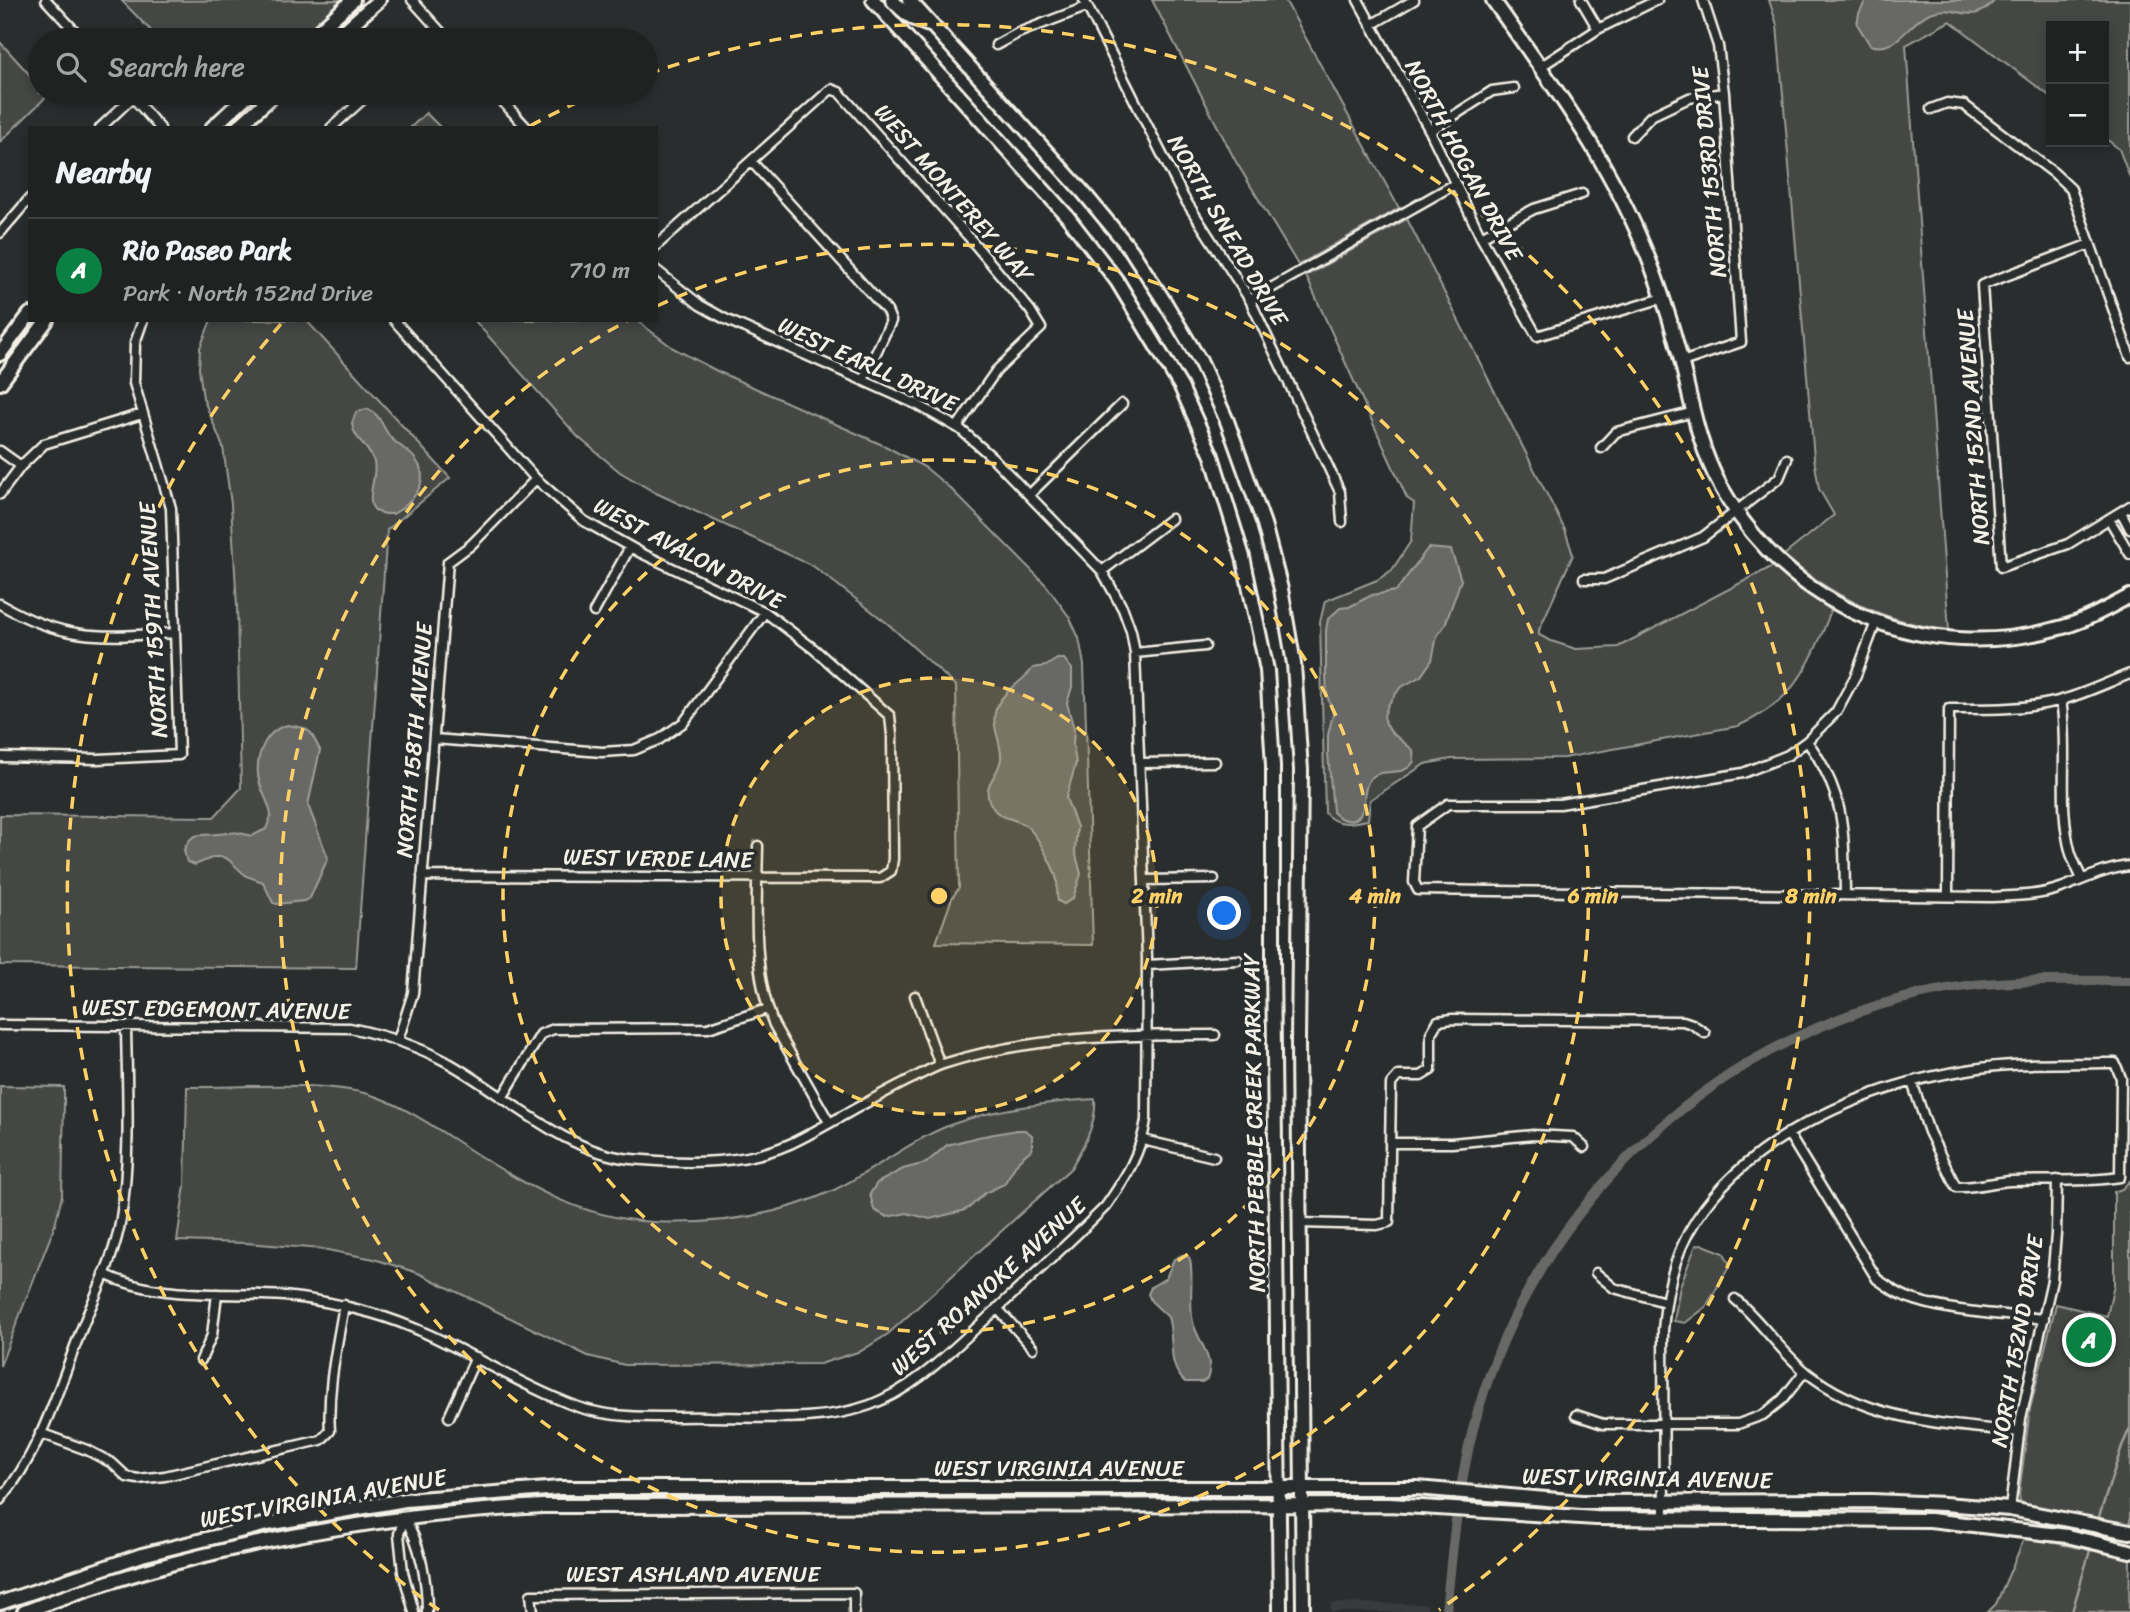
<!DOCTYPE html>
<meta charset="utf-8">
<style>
:root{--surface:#202222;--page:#2d2f2f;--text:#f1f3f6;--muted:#a2a4a5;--line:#3d3f40;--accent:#0b8043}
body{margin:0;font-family:Sriracha,sans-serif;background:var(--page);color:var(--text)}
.controls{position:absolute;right:21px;top:21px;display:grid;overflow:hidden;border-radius:0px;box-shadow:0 4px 10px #0003}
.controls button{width:63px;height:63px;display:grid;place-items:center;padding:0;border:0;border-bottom:2px solid var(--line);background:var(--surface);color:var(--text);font:35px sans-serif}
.you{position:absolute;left:1225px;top:914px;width:24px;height:24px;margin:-18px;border:5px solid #fff;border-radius:50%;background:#1a73e8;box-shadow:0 0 0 10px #1a73e833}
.badge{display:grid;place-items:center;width:46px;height:46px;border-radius:50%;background:var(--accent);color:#fff;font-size:23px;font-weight:700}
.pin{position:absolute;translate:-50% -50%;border:4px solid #fff;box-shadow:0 2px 7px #0006}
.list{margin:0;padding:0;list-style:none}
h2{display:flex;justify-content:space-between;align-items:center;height:91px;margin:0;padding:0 28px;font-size:30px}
h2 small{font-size:23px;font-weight:400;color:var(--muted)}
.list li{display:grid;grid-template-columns:46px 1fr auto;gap:21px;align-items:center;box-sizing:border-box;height:105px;padding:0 28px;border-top:2px solid var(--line)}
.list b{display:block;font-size:26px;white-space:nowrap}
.list p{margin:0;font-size:23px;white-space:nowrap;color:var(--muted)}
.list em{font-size:23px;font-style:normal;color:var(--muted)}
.icon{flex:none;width:38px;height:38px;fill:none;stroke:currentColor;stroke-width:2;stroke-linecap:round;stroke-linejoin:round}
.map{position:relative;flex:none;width:2130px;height:1612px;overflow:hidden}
.search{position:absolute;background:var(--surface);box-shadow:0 4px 10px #0003;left:28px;top:28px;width:630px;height:77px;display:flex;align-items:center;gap:18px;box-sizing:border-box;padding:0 24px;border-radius:38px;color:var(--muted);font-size:26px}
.panel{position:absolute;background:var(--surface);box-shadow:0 4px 10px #0003;left:28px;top:126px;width:630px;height:196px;border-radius:0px}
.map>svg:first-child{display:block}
.built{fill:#373a3a}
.green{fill:#444645;stroke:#9c9c96;stroke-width:2}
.water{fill:#676866;stroke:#9f9f9a;stroke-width:2}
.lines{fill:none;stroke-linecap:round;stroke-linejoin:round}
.stream{stroke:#9f9f9a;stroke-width:2.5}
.canal{stroke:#676866;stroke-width:10}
.street-casing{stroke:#f4f1e8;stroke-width:13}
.secondary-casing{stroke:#f4f1e8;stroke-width:18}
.primary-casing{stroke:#f4f1e8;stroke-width:18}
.street{stroke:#2a2d2e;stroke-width:8}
.secondary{stroke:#2a2d2e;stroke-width:12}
.primary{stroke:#2a2d2e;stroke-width:12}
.ring{fill:none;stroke:#ffd166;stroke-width:3.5;stroke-dasharray:12 9}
.labels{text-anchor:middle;stroke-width:7;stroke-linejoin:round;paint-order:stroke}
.street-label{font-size:23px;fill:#f4f1e8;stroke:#2a2d2e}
.centre{fill:#ffd166;stroke:#2a2d2e;stroke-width:3.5}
.ring-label{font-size:21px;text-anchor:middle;font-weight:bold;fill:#ffd166;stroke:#2a2d2e;stroke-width:7;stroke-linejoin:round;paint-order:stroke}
</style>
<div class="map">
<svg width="2130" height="1612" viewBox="0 0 2130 1612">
<rect width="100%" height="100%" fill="#2a2d2e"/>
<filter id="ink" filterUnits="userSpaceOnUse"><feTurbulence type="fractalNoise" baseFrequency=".0143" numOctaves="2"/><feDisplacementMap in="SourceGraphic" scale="14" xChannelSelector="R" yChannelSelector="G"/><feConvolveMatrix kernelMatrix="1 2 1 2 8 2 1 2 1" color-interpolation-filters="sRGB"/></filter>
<g filter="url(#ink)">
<!-- built -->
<path class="built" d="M1331 1603 1427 1604V1612H1331Z"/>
<!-- green -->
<path class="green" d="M345 0 300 40H160L122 1Z
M1152 0H1285L1399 208 1298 265 1235 160Z
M1769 0H2130V178L2119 149 2104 137V26H2051V97L1950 21 1906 45 1949 630C1887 623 1830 596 1784 555L1834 515 1819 489 1814 458 1780 60 1777 25Z
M0 42 40 86V93L48 95 0 142Z
M426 113 441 128H410Z
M1407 219 1565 530 1573 555 1539 630V635L1551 641 1576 649 1618 647 1773 566 1794 585 1831 610C1812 664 1793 703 1738 726L1564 758 1451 759 1425 764 1370 800 1368 820C1353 823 1336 827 1325 813L1320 622 1325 601 1377 580 1392 570 1411 541 1414 503 1407 498 1306 276Z
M211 320H306L450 478 387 530 356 968 0 965V815L214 817 241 788 237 606 231 504 223 447 203 398 199 369 200 348Z
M474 320H636L673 348 717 371 887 447 926 468 951 489 1046 585 1070 618 1079 638 1084 665 1093 945 936 943 952 898 959 888 956 686 887 623 813 566 656 493 620 472 578 437Z
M0 1086 64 1087V1100L62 1196 55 1225 0 1366Z
M187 1087C240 1088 330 1079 377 1097 409 1109 436 1128 464 1146 524 1185 580 1218 653 1222 715 1225 778 1216 834 1190 874 1171 909 1141 950 1125 993 1109 1049 1102 1095 1099 1097 1124 1083 1147 1071 1168L888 1334 861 1351 820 1364 625 1365 588 1356 451 1289 418 1273 374 1259 322 1249 246 1243 177 1241 185 1185Z
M2130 1181V1526L2028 1506 2020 1501 2019 1494 2030 1409 2056 1304 2107 1316 2114 1285V1192L2122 1189Z
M1701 1244 1724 1253 1730 1265 1706 1307 1685 1323 1674 1321 1680 1286 1696 1245Z
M2025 1537 2130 1558 2129 1612H1988L1996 1604Z"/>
<!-- water -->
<path class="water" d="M1866 0H1995C1971 29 1957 2 1930 13 1908 22 1897 54 1870 45L1857 24 1859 13Z
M367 409C380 413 382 427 391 438 399 446 410 451 416 460 432 482 412 503 393 514 354 516 379 481 374 462 370 447 353 439 352 423L356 412Z
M1428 548 1451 550 1461 580 1445 625 1437 636 1432 660 1421 676 1400 688 1388 705 1384 716 1386 724 1391 732 1413 750 1414 761C1404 779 1384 766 1371 778 1359 789 1371 824 1346 820 1340 819 1337 816 1333 812L1328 753V735L1333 714 1327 695 1326 677V630L1328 619 1340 608 1349 607 1372 595 1396 591Z
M1057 659H1064L1072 669V687L1067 703 1074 729 1073 745 1076 763 1066 798 1077 827 1075 851 1081 874 1073 898 1064 904 1058 901C1056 894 1058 887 1057 880 1054 867 1036 832 1025 825 1014 818 1000 819 993 808 978 785 999 778 1001 758 1002 741 989 725 997 706 1005 689 1023 682 1033 668L1046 666Z
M288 725 304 728 311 733 320 750 308 805 328 858 310 898 304 901 277 904 273 903 263 882 246 876 229 860 223 857H214L195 865 187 862 184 850C193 829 200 837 218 834 238 832 232 831 252 836L266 829 271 816C270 804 263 795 260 784 253 762 263 730 288 725Z
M1017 1130H1025L1032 1135V1149L1019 1160 1004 1184 985 1193 969 1208 962 1211 930 1219 907 1213 887 1217 874 1210 870 1194 877 1183 903 1169 926 1163 947 1145 978 1137Z
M1182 1255 1189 1257C1195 1269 1188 1303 1193 1322 1197 1340 1216 1359 1207 1379L1202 1382H1185C1166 1365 1175 1340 1168 1317L1151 1301 1148 1294 1151 1287 1166 1278 1174 1259Z"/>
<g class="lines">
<!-- stream -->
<path class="stream" d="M2098 1520 2122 1446 2130 1428
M2072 1612 2091 1547"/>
<!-- canal -->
<path class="canal" d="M1446 1612C1452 1551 1458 1488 1473 1429 1532 1199 1730 1019 1966 986 2021 979 2075 981 2130 981"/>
<defs>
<path id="street" d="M46 0 83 40
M412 0 448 40
M1084 0 1184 198 1250 300 1340 492 1342 522
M1358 0 1430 131 1481 237 1537 336 1663 298
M1581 0 1598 29
M1371 25 1414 0
M429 40 440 31
M996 45 1018 33 1086 7
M1540 67 1598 29 1657 0
M129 93 160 128
M495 93 527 128
M1931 109 1947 103 1964 105 2054 173 2071 189 2130 357
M100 128 133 97
M331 128 370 93
M1430 131 1492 91 1514 88
M1632 136 1651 116 1689 98 1724 93
M751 161 887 311 891 321 863 380
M0 233 30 198
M1481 237 1534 209 1582 194
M2090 244 1982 285 2001 567 2068 544 2130 506
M656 246 831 89 839 92 968 236 1030 310 1041 328 996 371 957 427
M1250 300 1455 184
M394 320 536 479 584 521 641 553 765 612 814 649 890 716 892 735 893 859 891 871 880 878 422 876
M1682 362 1741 342 1724 93 1718 46 1703 0
M1601 448 1616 432 1694 412
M0 451 21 466
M0 494 21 466 44 444 142 414
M1029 495 1122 404
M2121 512 2130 529
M2109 519 2130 554
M1102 571 1171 519
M1584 579H1604L1703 537 1779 478 1787 459
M0 604C65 642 104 637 175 633
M594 612 630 547
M1876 622 1856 675 1836 712 1807 741 1788 755 1743 773 1560 804H1448L1417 826 1414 882 1418 890 1989 897C2013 896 2038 896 2061 888 2083 880 2106 868 2130 866
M1135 653 1205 646
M2061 700C2069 750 2057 805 2071 854 2074 862 2078 871 2082 879
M434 739 602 752 634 750 660 739 684 722 765 612
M1807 741C1846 794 1844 832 1845 895
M0 757 98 759 179 755 171 508 134 383 135 343 143 320
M1140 763 1215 762
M758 846C757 905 751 969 774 1025L829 1122
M1144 880 1214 879
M1948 896 1949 709C1986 709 2023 710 2058 701 2082 695 2106 683 2130 674
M1147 965 1238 960
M915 996 940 1065
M0 1025 350 1028C384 1035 415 1045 445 1061 503 1092 562 1152 631 1159 687 1164 751 1166 802 1138 838 1119 873 1098 909 1080 920 1075 931 1068 943 1064 1031 1036 1123 1035 1215 1035
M398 1040 413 993 448 562 471 545 536 479
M502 1098 541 1034 554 1029 708 1028 767 1009
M1788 1133 1877 1279C1889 1287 1900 1296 1915 1300 1955 1313 2002 1314 2044 1319
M1143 1140 1214 1157
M1390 1143H1452L1533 1135 1573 1137 1584 1147
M1300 1223 1377 1225 1389 1222 1391 1084 1398 1076H1421L1431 1070V1033L1438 1021 1452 1019 1683 1021 1692 1024 1705 1033
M1596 1273 1614 1288 1665 1302
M104 1274C160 1301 224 1291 284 1296 314 1299 343 1305 371 1313 444 1333 507 1381 578 1407 619 1421 667 1416 710 1417 761 1417 820 1423 870 1405 916 1388 949 1352 985 1320 1026 1282 1067 1245 1106 1206 1125 1179 1141 1153 1146 1120L1147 958 1135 653 1131 631 1123 609 1102 571 993 458 960 429 918 405 725 319 700 305 656 270
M1735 1299C1761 1321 1779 1350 1806 1372 1867 1421 1944 1424 2019 1432
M997 1308 1033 1348
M201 1360 212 1335 217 1294
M1576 1415 1603 1424H1738L1763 1415 1783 1399 1805 1371
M449 1417 476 1357
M40 1433 87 1450 112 1463 127 1477 138 1479 165 1476 321 1440 330 1431C327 1389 337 1347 344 1305
M0 1500C41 1452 59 1386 82 1328 96 1293 115 1256 121 1218 131 1155 127 1090 126 1027
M2010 1509 2021 1418 2052 1280 2056 1234 2057 1180
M404 1518C421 1542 427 1583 427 1612
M404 1518 399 1534 403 1572 414 1612
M1664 1519 1663 1330C1666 1291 1674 1253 1696 1220 1751 1134 1870 1085 1967 1070 2012 1062 2059 1064 2105 1063H2115L2121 1078 2120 1177C2084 1183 2047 1179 2011 1181 1992 1182 1975 1188 1956 1187L1929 1132 1912 1082
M533 1612 531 1595 854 1593V1612"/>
<path id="secondary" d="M1493 0C1547 77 1603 151 1640 238 1658 279 1671 321 1682 364 1692 405 1699 447 1720 485 1788 609 1927 667 2063 627 2087 620 2108 608 2130 596
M309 40 353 0
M334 40 379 0
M212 128 250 93
M237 128 276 93
M0 354 30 314
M0 383 47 320
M0 1603 142 1555 267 1524 405 1500 560 1488H1417L1582 1502 1872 1501 1944 1504 2010 1509 2130 1532
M24 1612C189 1548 366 1516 543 1506L1389 1505 1596 1518 1930 1520 2067 1536 2130 1551"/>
<path id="primary" d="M873 0 1067 216 1117 281 1181 387 1212 456 1243 557 1267 670 1273 766V959L1280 1612
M892 0C904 13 915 22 933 26
M909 0 1083 192 1131 250 1166 304 1200 361 1227 421 1264 524 1281 589 1294 664 1301 770 1298 1043 1303 1612"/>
</defs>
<!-- street casing -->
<use href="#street" class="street-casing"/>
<!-- secondary casing -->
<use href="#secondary" class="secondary-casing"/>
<!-- primary casing -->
<use href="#primary" class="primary-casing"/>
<!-- street -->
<use href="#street" class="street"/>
<!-- secondary -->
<use href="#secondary" class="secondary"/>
<!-- primary -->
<use href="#primary" class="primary"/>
</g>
</g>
<!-- distance rings -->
<circle cx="939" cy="896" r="218" fill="#ffd166" fill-opacity=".12"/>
<g class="ring">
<circle cx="939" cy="896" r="218"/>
<circle cx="939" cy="896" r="436"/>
<path d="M657 306A654 654 0 1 1 627 321"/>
<path d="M439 1610A872 872 0 0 1 281 324M530 126A872 872 0 0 1 598 93M648 74A872 872 0 0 1 1439 1610"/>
</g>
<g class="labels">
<!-- street labels -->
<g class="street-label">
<text transform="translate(1464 160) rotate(62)" y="8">NORTH HOGAN DRIVE</text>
<text transform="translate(1709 172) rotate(-95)" y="8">NORTH 153RD DRIVE</text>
<text transform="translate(954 193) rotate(49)" y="8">WEST MONTEREY WAY</text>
<text transform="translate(1228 230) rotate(60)" y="8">NORTH SNEAD DRIVE</text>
<text transform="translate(868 364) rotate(25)" y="8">WEST EARLL DRIVE</text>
<text transform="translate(1973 427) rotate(-94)" y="8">NORTH 152ND AVENUE</text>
<text transform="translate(689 553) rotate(28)" y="8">WEST AVALON DRIVE</text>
<text transform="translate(153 620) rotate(-93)" y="8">NORTH 159TH AVENUE</text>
<text transform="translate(414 740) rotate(-85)" y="8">NORTH 158TH AVENUE</text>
<text transform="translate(658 858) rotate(1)" y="8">WEST VERDE LANE</text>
<text transform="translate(216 1009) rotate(1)" y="8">WEST EDGEMONT AVENUE</text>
<text transform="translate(1254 1123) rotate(-91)" y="8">NORTH PEBBLE CREEK PARKWAY</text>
<text transform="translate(988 1286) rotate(-42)" y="8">WEST ROANOKE AVENUE</text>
<text transform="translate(2017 1341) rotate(-80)" y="8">NORTH 152ND DRIVE</text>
<text x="1059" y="1476">WEST VIRGINIA AVENUE</text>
<text transform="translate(1647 1478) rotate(1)" y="8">WEST VIRGINIA AVENUE</text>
<text transform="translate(323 1498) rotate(-10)" y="8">WEST VIRGINIA AVENUE</text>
<text x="693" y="1582">WEST ASHLAND AVENUE</text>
</g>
</g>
<circle cx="939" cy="896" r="10" class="centre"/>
<g class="ring-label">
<text x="1157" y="903">2 min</text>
<text x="1375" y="903">4 min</text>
<text x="1593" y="903">6 min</text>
<text x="1811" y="903">8 min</text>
</g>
</svg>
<div class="controls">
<button>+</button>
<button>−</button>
</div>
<div class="you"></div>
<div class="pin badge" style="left:2089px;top:1340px">A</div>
<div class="search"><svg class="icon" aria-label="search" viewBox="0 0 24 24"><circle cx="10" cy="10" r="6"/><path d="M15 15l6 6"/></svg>Search here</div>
<section class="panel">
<h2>Nearby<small></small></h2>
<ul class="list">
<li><span class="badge">A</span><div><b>Rio Paseo Park</b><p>Park · North 152nd Drive</p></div><em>710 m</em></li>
</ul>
</section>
</div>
